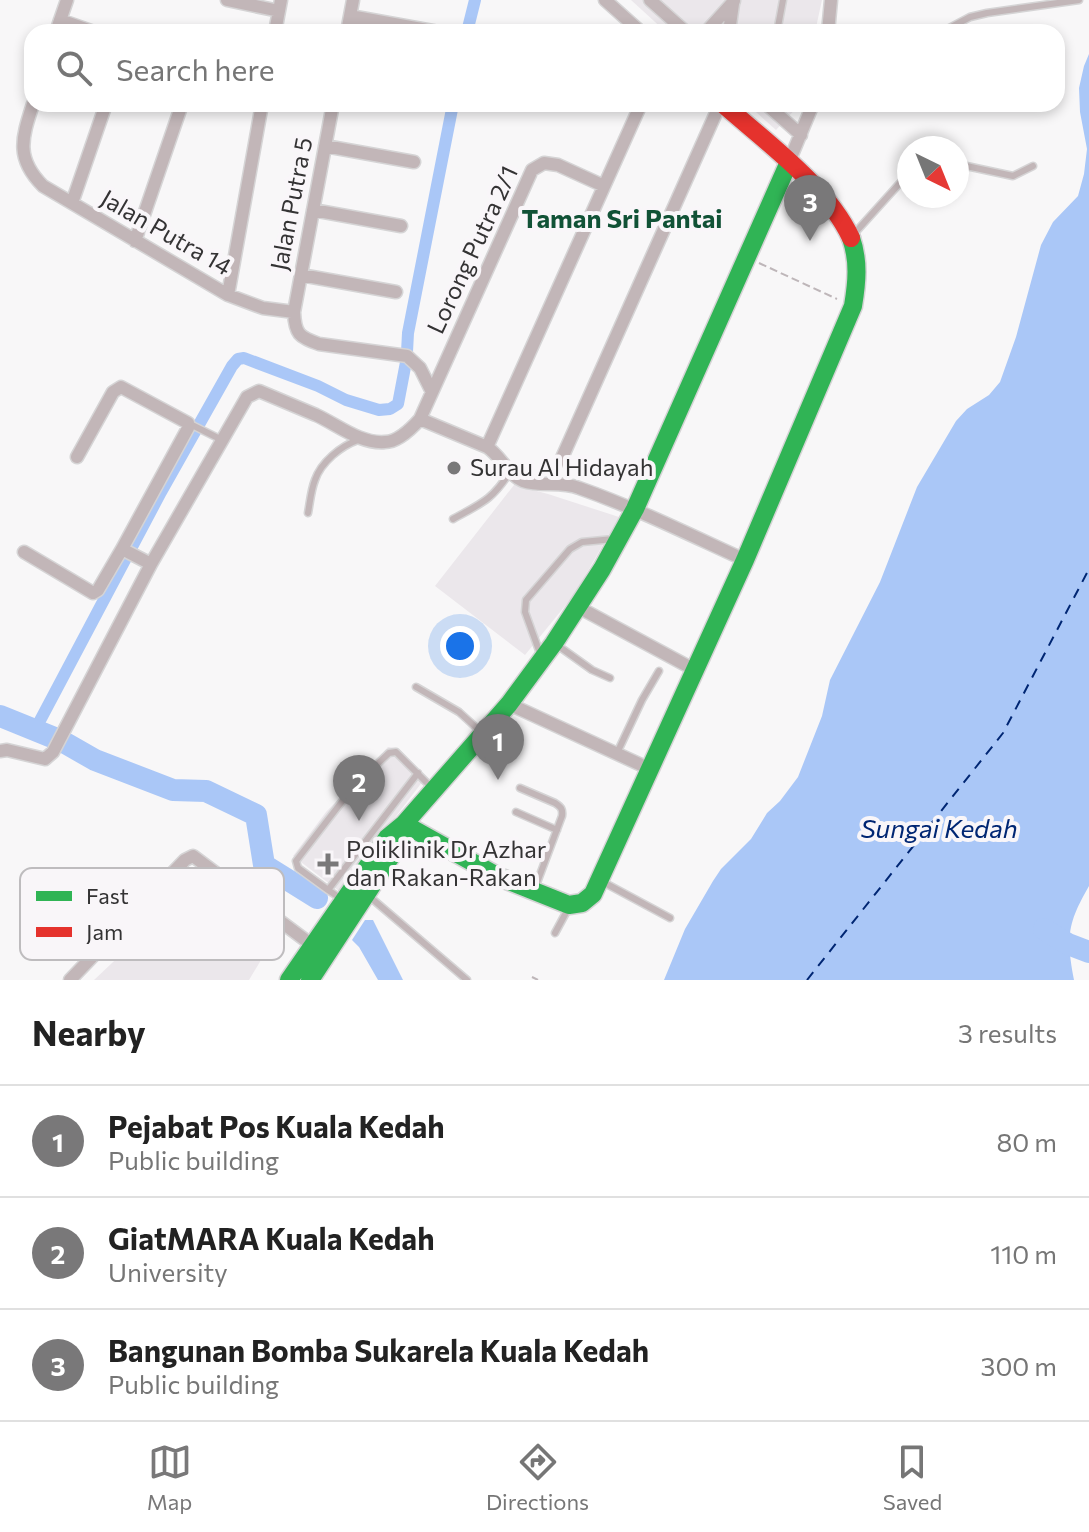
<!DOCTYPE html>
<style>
:root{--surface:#fff;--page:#f2f2f2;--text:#222;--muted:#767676;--line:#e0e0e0;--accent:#797879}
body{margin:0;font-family:Commissioner,sans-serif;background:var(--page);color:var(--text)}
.compass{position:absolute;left:897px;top:136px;width:72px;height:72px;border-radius:50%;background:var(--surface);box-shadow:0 4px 12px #0003;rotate:137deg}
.you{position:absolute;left:460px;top:646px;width:28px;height:28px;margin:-20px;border:6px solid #fff;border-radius:50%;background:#1a73e8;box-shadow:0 0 0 12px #1a73e833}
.badge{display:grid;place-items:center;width:52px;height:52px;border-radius:50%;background:var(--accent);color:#fff;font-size:26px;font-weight:700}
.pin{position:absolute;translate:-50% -66px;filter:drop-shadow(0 2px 4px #0008)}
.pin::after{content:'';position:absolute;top:42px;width:28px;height:24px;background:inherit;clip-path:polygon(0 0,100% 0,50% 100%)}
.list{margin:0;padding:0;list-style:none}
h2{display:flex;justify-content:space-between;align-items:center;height:104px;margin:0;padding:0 32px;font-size:34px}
h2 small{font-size:26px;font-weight:400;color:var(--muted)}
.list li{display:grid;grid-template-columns:52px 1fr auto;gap:24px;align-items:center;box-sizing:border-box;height:112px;padding:0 32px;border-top:2px solid var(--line)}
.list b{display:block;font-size:30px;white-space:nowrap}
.list p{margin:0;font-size:26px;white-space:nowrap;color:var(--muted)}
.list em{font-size:26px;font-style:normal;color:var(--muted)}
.icon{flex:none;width:44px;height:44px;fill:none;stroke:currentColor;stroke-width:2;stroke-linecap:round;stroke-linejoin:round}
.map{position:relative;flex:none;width:1089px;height:980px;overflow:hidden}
.search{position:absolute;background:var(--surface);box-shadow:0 4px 12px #0003;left:24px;right:24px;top:24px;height:88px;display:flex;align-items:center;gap:20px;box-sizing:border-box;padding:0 28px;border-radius:24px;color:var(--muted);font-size:30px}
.sheet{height:440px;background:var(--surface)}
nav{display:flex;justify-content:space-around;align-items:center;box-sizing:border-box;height:112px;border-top:2px solid var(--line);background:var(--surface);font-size:22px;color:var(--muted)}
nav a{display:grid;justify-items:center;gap:4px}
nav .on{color:var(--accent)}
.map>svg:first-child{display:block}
.built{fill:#ebe7eb}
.water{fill:#aac7f7}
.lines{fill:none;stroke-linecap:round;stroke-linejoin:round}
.canal{stroke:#aac7f7;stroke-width:12}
.river{stroke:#aac7f7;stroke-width:22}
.ferry{stroke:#002673;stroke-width:2;stroke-dasharray:10 8;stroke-linecap:butt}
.lane-casing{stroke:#d5d4d5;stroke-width:9}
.street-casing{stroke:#d5d4d5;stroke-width:15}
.fast-casing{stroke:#d5d4d5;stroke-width:21}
.jam-casing{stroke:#d5d4d5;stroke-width:21}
.path{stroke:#beb6b9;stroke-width:2;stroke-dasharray:8 4;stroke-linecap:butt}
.lane{stroke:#c2b6b8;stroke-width:6}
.street{stroke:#c2b6b8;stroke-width:12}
.fast{stroke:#30b455;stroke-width:18}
.jam{stroke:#e5322d;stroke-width:18}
.poi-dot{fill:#797879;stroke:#f9f6f9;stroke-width:3}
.labels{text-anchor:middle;stroke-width:8;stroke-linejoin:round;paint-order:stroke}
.street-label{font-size:24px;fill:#343334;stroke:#f9f6f9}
.poi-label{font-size:24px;fill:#343334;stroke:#f9f6f9;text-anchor:start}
.neighbourhood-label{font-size:26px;font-weight:bold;fill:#115236;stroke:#f9f6f9}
.water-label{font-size:26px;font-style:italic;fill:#002673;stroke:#f9f6f9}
.key{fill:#f9f6f9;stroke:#bebcbe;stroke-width:2}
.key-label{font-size:22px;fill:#343334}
</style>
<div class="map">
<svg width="1089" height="980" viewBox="0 0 1089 980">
<rect width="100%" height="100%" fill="#f8f7f8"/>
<!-- built -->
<path class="built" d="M631 0H822L815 32H666Z
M747 104H800L776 130Z
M514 485 548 494 619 517 574 595 525 655 435 586Z
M388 747 398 748 426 777 339 891 293 856 326 812Z
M202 878 276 935 249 980H94Z"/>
<!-- water -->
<path class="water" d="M1089 54V886C1067 924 1066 938 1074 980H664L685 929 713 881 721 869 751 839 767 813 780 801 798 777 822 716 830 680 880 582 917 487 956 421 967 409 989 395 1000 382 1016 337 1041 245 1053 222 1078 196 1084 174 1087 149 1080 112 1079 88 1084 66Z
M365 920H373L403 980H378L359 947 352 940Z"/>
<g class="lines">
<!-- canal -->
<path class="canal" d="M467 32 475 0
M407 352 408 333 453 104
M35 730 161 492 232 366 238 359 244 358 318 386 346 400 379 410 390 409 398 404 406 362"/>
<!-- river -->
<path class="river" d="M0 716 57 739
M67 744 95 760 173 790 206 791 256 815 264 865 317 898
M1044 929 1068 944 1089 952"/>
<!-- ferry -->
<path class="ferry" d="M807 980 1003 733 1089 569"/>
<defs>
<path id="lane" d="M777 32 783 0
M942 32 970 17 987 13 1079 0
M957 164 1013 176 1033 166
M853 235 909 173
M188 423 222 440
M308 513C310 502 311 490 315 480 321 462 341 446 358 440
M453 519C482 503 492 500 510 472
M557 645 592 670 610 678
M541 656 525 612 526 600 570 549 582 542 614 539
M416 687 459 712 480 731
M617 753 642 700 659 671
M520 788 555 803C561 807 563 809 562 816L535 888
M516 812 557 830
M603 882 670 918
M328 890 298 868 296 861 354 786 389 753 396 752 431 787
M370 897 467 980
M343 900 328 890 418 773
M555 933 568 909"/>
<path id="street" d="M227 0 279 11
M605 0 641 32
M650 0 686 32
M350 16 438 32
M60 20 94 32
M56 32 67 0
M275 32 281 0
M347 32 353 0
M706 32 734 1
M729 32 733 4
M828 32 831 0
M33 104C22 138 15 158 43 186L228 295 263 308 294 312
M333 104 294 312C295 334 299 337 319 344L407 356 420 368 432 392
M766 104 801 135
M325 146 414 162
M789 162 813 104
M72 203 106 104
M313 210 401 226
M135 241 182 104
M301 275 396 292
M228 295 262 104
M420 419 487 447C501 456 507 474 523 481 540 487 561 481 579 488 636 508 690 535 745 560
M487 447 641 104
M77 457 113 392 121 387 188 423V428L122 549
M561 460 720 104
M24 552 93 593 98 590 122 549 151 564
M578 607 695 670
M509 704 650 769
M0 751 7 750 45 759 53 752 151 564 247 397 259 391C278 399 297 407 316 415 338 425 360 444 385 442 398 442 412 428 420 419L532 170 544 163 558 165 604 186
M70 980 185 860 193 856 312 945"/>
<path id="fast" d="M404 824 499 877 569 905 582 903 593 894 745 560 853 306C857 282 859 261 851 238
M289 980 387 838 404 824 509 704 554 643 602 569 635 509 789 162
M310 980 399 844 404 824"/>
<path id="jam" d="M723 104C766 142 827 186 851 238"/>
</defs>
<!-- lane casing -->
<use href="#lane" class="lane-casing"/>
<!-- street casing -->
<use href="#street" class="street-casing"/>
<!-- fast casing -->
<use href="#fast" class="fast-casing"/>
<!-- jam casing -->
<use href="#jam" class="jam-casing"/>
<!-- path -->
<path class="path" d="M759 263 837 299
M532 977 538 980"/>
<!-- lane -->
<use href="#lane" class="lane"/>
<!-- street -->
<use href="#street" class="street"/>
<!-- fast -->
<use href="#fast" class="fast"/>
<!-- jam -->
<use href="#jam" class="jam"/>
</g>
<!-- markers -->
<g class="poi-dot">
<circle cx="454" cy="468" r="8"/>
<path d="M324 852h8v8h8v8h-8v8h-8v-8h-8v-8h8z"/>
</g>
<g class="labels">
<!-- street labels -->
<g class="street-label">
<text transform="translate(292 204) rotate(-79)" y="8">Jalan Putra 5</text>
<text transform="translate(166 233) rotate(30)" y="8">Jalan Putra 14</text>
<text transform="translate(473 250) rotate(-65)" y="8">Lorong Putra 2/1</text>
</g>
<!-- poi labels -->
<g class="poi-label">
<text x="470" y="476">Surau Al Hidayah</text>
<text x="346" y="858">Poliklinik Dr Azhar<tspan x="346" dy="28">dan Rakan-Rakan</tspan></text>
</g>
<!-- neighbourhood labels -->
<g class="neighbourhood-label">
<text x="622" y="228">Taman Sri Pantai</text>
</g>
<!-- water labels -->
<g class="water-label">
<text x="939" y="838">Sungai Kedah</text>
</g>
</g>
<!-- legend -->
<rect x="20" y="868" width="264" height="92" rx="12" class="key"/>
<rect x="36" y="891" width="36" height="10" fill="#30b455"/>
<rect x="36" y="927" width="36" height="10" fill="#e5322d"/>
<g class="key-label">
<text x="86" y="904">Fast</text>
<text x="86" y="940">Jam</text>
</g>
</svg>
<svg class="compass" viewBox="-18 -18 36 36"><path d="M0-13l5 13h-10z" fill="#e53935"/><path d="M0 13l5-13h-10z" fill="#767676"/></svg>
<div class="you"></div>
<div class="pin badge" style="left:498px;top:780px">1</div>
<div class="pin badge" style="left:359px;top:821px">2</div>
<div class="pin badge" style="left:810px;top:241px">3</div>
<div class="search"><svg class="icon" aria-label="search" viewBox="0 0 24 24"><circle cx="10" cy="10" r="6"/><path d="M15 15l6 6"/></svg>Search here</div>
</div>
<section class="sheet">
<h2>Nearby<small>3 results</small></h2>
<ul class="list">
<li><span class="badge">1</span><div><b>Pejabat Pos Kuala Kedah</b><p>Public building</p></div><em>80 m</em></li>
<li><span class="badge">2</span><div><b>GiatMARA Kuala Kedah</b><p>University</p></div><em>110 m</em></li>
<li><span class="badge">3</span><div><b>Bangunan Bomba Sukarela Kuala Kedah</b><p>Public building</p></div><em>300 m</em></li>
</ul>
</section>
<nav>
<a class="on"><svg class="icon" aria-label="map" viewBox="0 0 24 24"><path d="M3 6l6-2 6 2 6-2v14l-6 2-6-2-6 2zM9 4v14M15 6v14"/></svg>Map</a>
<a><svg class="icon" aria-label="directions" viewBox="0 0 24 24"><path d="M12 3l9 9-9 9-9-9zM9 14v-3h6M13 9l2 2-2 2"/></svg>Directions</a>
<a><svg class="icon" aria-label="saved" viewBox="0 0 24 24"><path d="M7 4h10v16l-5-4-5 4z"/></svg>Saved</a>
</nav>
